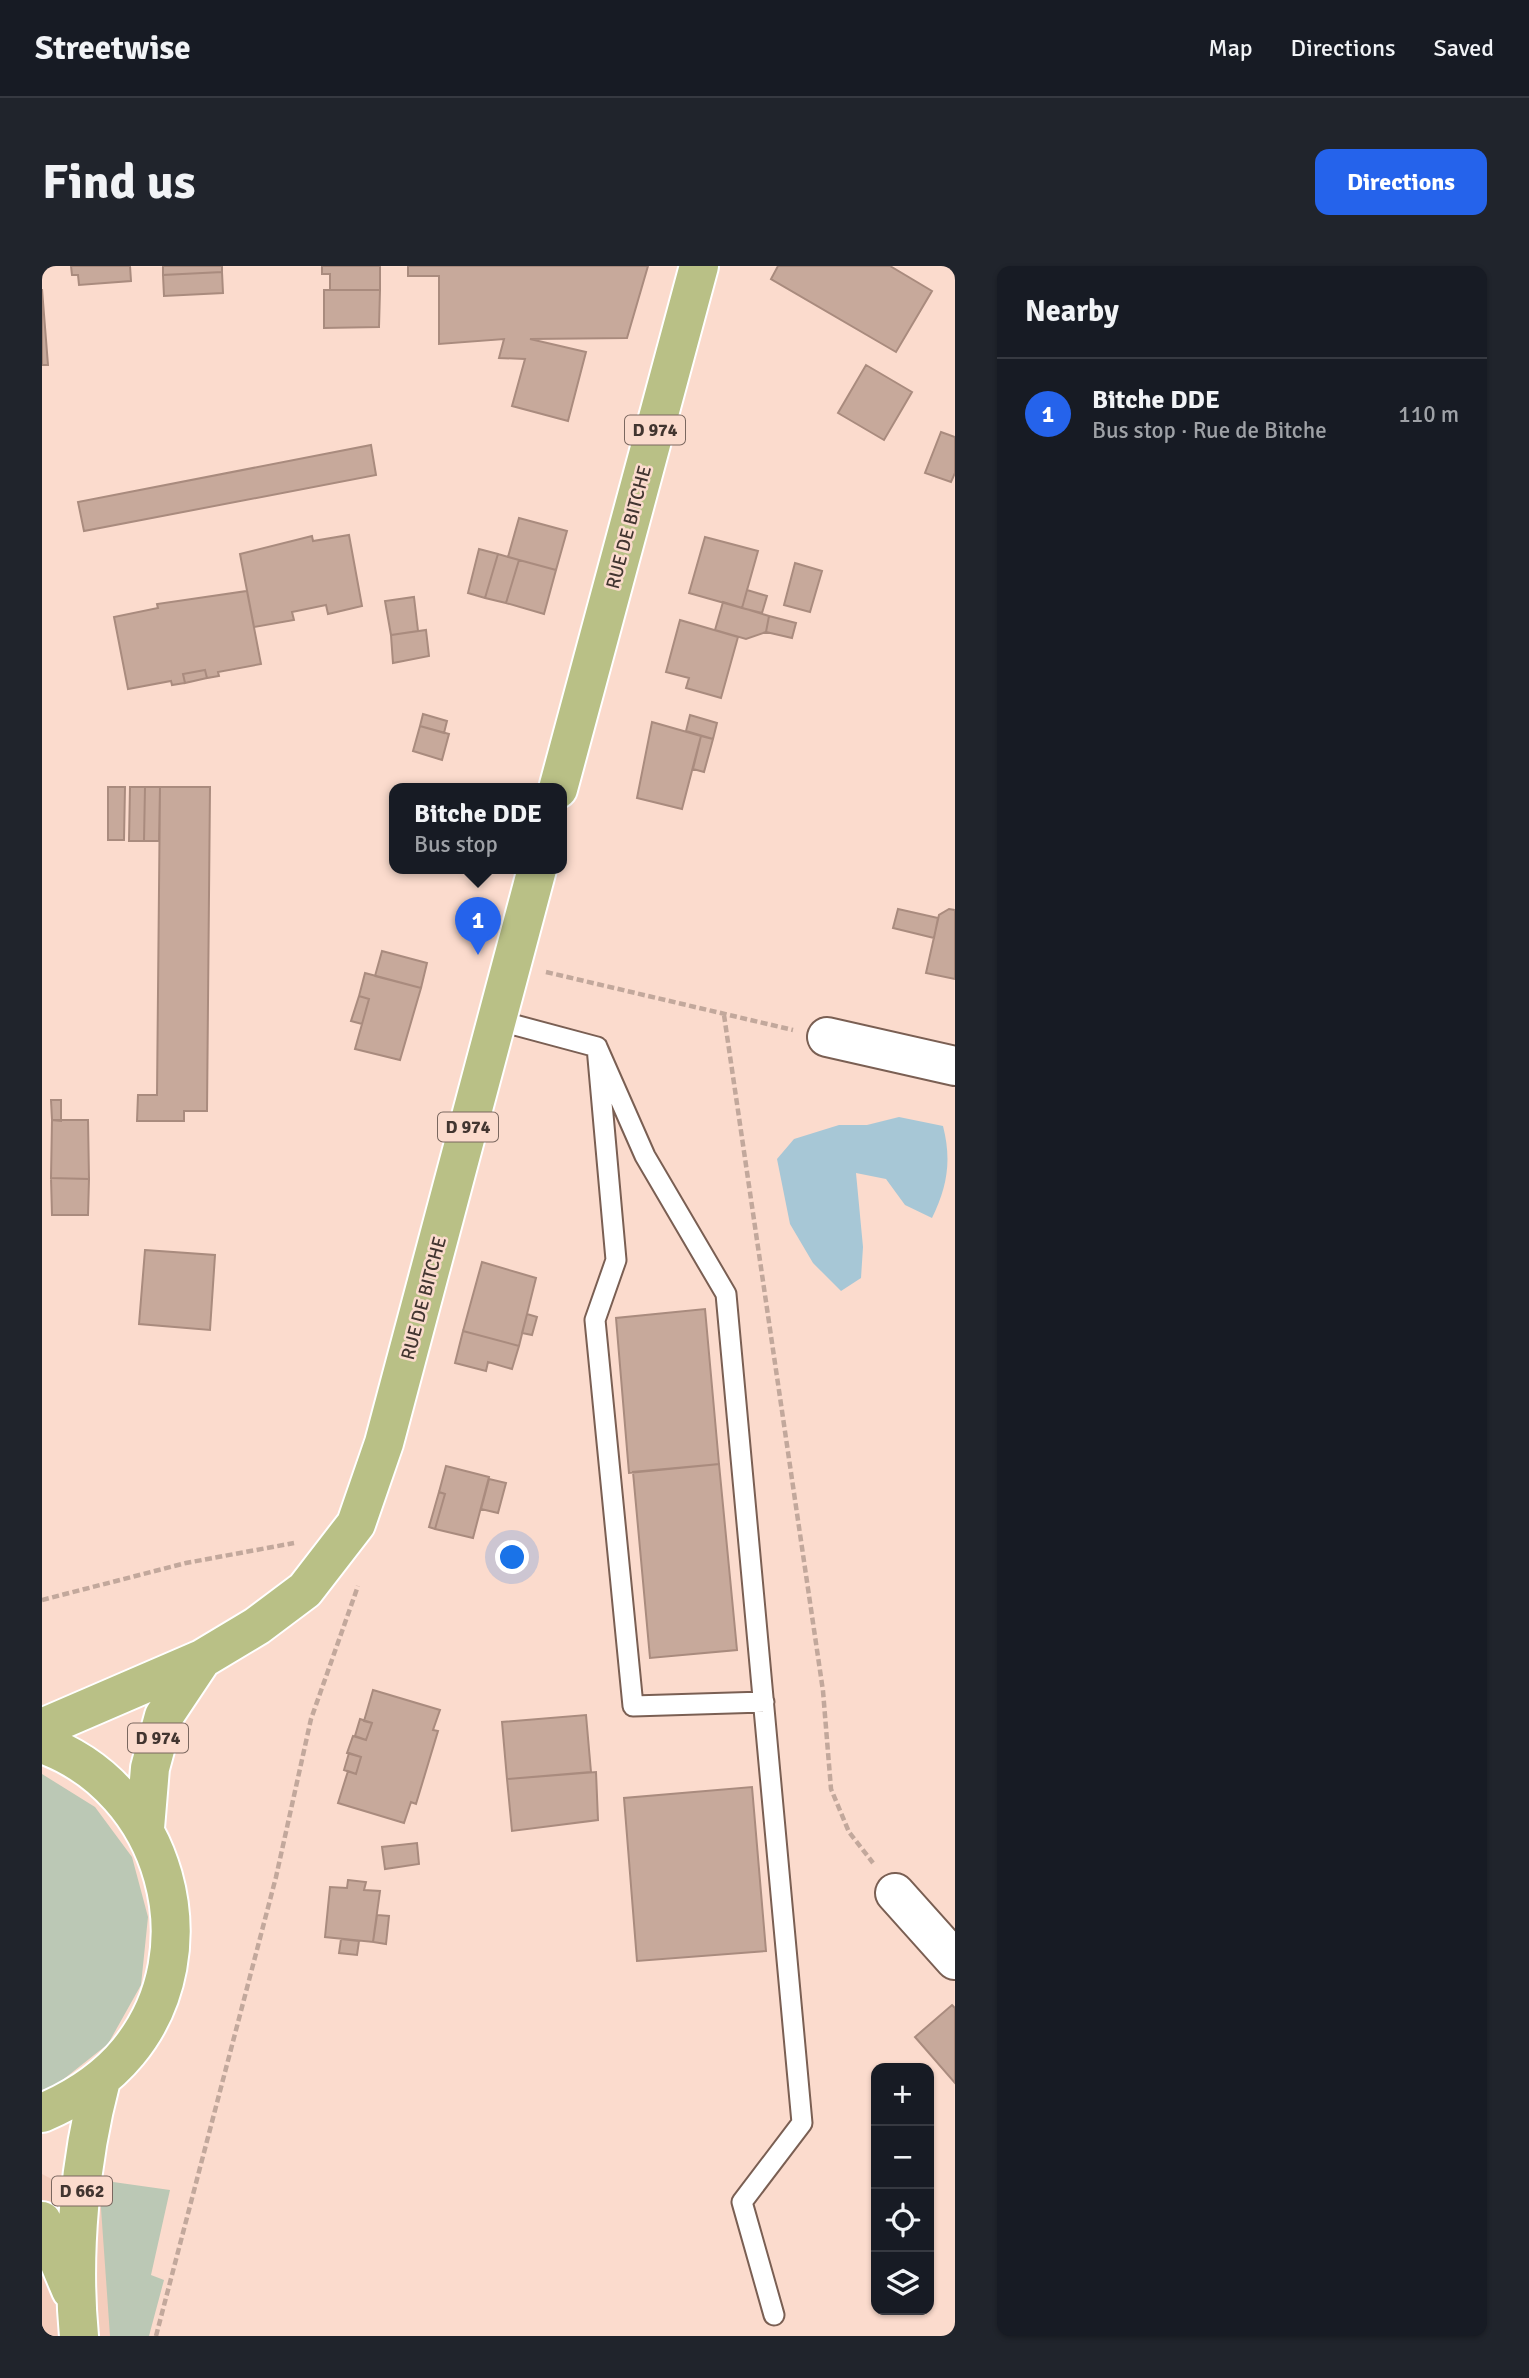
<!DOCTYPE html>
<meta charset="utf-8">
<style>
:root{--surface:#171b24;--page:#20242c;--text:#f1f3f6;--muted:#9ea1a6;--line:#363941;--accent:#2563eb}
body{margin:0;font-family:Signika,sans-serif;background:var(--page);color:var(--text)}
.controls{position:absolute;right:21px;bottom:21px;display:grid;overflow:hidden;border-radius:14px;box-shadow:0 2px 5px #0004}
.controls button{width:63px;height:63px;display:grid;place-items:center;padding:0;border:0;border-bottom:2px solid var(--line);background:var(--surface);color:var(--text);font:35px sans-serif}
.you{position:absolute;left:471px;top:1292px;width:24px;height:24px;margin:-18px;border:5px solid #fff;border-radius:50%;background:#1a73e8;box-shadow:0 0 0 10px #1a73e833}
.badge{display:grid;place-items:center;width:46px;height:46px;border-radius:50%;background:var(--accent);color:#fff;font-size:23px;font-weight:700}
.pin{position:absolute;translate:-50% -58px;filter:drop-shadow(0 2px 4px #0008)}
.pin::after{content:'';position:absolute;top:37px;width:24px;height:21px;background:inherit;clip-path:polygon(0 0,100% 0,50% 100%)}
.popup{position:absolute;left:347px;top:517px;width:178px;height:91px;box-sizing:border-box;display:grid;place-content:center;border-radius:14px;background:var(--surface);filter:drop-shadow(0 2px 5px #0005);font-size:23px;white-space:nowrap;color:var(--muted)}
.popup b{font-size:26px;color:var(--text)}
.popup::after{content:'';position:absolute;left:50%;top:100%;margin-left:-14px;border:14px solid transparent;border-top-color:var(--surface)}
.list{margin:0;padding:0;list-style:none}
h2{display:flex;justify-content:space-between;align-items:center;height:91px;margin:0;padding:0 28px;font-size:30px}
h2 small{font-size:23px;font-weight:400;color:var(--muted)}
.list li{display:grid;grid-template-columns:46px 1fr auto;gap:21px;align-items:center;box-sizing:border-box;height:112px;padding:0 28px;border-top:2px solid var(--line)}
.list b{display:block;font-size:26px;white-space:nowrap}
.list p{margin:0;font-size:23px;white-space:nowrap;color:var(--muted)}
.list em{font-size:23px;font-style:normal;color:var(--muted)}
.icon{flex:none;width:38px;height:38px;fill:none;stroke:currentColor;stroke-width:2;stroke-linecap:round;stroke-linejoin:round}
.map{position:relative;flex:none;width:913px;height:2070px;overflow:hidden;border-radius:14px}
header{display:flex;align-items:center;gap:42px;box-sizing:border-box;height:98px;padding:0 35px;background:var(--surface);border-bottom:2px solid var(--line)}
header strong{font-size:33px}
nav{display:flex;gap:38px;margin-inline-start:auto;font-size:24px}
.intro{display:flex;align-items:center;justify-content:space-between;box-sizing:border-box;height:168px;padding:0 42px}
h1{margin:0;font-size:49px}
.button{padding:18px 32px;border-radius:14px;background:var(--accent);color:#fff;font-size:24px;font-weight:700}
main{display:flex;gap:42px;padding:0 42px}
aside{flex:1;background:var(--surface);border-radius:14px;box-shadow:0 2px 5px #0004}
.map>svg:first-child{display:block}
.built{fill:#f4cdbc}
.green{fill:#bbc8b5}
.water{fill:#a7c7d6}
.building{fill:#c7a99b;stroke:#a98b7e;stroke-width:2}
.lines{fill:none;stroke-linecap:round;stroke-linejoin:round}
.lane-casing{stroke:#7a5f53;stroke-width:23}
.street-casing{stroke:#7a5f53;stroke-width:42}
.primary-casing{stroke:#fff;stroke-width:42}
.path{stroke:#c2a89c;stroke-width:4.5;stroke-dasharray:7 3.5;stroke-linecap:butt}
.lane{stroke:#fff;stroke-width:19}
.street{stroke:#fff;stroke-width:38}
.primary{stroke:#b9c086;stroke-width:38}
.labels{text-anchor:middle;stroke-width:5;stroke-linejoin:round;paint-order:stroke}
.shield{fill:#fbdbcd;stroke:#7a675f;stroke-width:2}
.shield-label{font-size:18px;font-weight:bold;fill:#423530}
.street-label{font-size:19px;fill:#423530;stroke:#fbdbcd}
</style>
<header>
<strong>Streetwise</strong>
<nav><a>Map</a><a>Directions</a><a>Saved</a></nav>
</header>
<div class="intro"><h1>Find us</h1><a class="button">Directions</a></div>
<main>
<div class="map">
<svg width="913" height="2070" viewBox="0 0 913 2070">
<rect width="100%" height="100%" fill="#fbdbcd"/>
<!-- built -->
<path class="built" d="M0 1908 105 1963 70 2070H0Z"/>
<!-- green -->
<path class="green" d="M0 1508 53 1541 90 1591 106 1651 99 1719 66 1778 13 1820 0 1824Z
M57 1914 128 1924 109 2009 122 2014 107 2070H68Z"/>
<!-- water -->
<path class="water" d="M857 851 901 860C910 895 905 921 890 952L863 939 844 913 814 907 821 981 819 1012 799 1025 771 997 748 958 735 893 752 873 797 859H825Z"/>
<!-- building -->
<path class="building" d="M29 0H88L89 15 37 19 36 9H30Z
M121 0H180V6L121 9Z
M280 0H338V24H288V8H280Z
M366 0H606L585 72 488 73 544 86 526 155 470 140 483 93 457 92 462 73 397 78V10H366Z
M736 0H848L890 25 854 86 729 13Z
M180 6 181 27 122 30 121 9Z
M0 23 6 99H0Z
M282 24H338L337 61 282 62Z
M824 99 870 126 842 174 796 147Z
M899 166 913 171V207L909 216 883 207Z
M329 179 334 209 42 265 36 236Z
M477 252 525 265 514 304 466 291Z
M307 269 320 340 286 348 284 339 250 346 252 354 212 361 198 288 270 270 271 275Z
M663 271 716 285 700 342 647 327Z
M437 283 456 288 443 332 426 327Z
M456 288 477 294 464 337 443 332Z
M477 294 514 304 502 348 464 337Z
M753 297 780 305 768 346 742 339Z
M705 324 725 330 720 347 700 342Z
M205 325 219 398 176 406 177 410 165 412 163 404 141 408 143 417 130 419 129 415 86 423 72 351 116 342 115 338Z
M372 331 376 365 349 369 343 335Z
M681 336 727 350 724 366 704 373 673 364Z
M727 350 754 357 750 372 724 366Z
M638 354 696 371 679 432 644 422 647 412 624 406Z
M384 364 387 390 351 397 349 369Z
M163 404 165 412 143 417 141 408Z
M381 448 405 455 402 467 378 460Z
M648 449 675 457 671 473 644 465Z
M610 456 659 470 640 543 595 532Z
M378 460 407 468 400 494 371 485Z
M659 470 671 473 662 506 651 503Z
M66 521H83L82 574H66Z
M88 521H103L102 575H87Z
M103 521H118L117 575H102Z
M118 521H168L165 845H142V855H95L96 829H115Z
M856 643 896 652 892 672 851 662Z
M907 643 913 644V713L884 707 897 649Z
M340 685 385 697 379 722 333 710Z
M323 707 379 722 358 794 313 783 327 733 317 730Z
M317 730 327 733 320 758 309 755Z
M9 834H19V855L10 854Z
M10 854H46L47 913 9 912Z
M9 912 47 913 46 949H10Z
M103 984 173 989 168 1064 97 1058Z
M440 996 494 1012 477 1080 421 1065Z
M663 1043 677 1198 587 1207 574 1052Z
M485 1048 495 1051 490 1069 480 1067Z
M421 1065 477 1080 470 1103 446 1096 444 1105 413 1097Z
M677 1198 695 1384 608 1392 591 1206Z
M404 1200 447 1211 431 1272 393 1263 403 1228 397 1226Z
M447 1213 464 1217 456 1247 439 1243Z
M397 1226 403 1228 393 1263 387 1261Z
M331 1424 398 1444 391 1464 396 1465 374 1538 369 1536 362 1557 296 1537 306 1505 314 1508 319 1491 305 1487 311 1470 324 1474 330 1457 322 1455Z
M544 1449 549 1506 465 1513 460 1456Z
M318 1453 330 1457 324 1474 313 1470Z
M307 1487 319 1491 314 1508 302 1504Z
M554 1506 556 1554 470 1565 465 1513Z
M710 1521 724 1685 595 1695 582 1532Z
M375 1577 377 1598 343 1603 340 1581Z
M306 1614 324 1616 322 1624 338 1625 331 1676 283 1671 288 1621 305 1622Z
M335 1649 347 1650 344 1678 331 1676Z
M299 1673 317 1675 315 1689 297 1687Z
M910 1739 913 1742V1817L873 1771Z"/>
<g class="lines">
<defs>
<path id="lane" d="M454 754 555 781 574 994 553 1054 591 1440 722 1436
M555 781 603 890 684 1028 760 1857 700 1936 732 2049"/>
<path id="street" d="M785 771 913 800
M853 1627 913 1694"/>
<path id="primary" d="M516 523 657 0
M0 1462 160 1393 215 1360 263 1324 314 1258 342 1177 495 603
M0 1478C124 1522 170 1684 86 1786 63 1814 33 1833 0 1847
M103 1562 108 1502 122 1450 160 1393
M0 1955 29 2024
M37 2070C29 1988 38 1893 59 1814"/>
</defs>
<!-- lane casing -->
<use href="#lane" class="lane-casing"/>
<!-- street casing -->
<use href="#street" class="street-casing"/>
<!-- primary casing -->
<use href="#primary" class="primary-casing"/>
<!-- path -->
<path class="path" d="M504 706 751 764
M682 749 781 1425 789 1523 807 1566 831 1597
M0 1334 144 1297 252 1277
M114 2070 234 1611 269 1453 316 1320"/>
<!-- lane -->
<use href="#lane" class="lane"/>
<!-- street -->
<use href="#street" class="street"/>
<!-- primary -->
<use href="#primary" class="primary"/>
</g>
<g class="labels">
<!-- shield labels -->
<g class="shield">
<rect x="583" y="149.5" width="60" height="29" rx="5"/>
<rect x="396" y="846.5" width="60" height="29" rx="5"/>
<rect x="86" y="1457.5" width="60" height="29" rx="5"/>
<rect x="10" y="1910.5" width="60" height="29" rx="5"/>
</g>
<g class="shield-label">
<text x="613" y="170">D 974</text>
<text x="426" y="867">D 974</text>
<text x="116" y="1478">D 974</text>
<text x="40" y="1931">D 662</text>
</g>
<!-- street labels -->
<g class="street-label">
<text transform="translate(586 261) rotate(-75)" y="7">RUE DE BITCHE</text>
<text transform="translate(381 1032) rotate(-75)" y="7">RUE DE BITCHE</text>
</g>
</g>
</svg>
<div class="controls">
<button>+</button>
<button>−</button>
<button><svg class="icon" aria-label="locate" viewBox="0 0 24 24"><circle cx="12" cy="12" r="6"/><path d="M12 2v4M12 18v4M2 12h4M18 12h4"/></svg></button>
<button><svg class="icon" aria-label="layers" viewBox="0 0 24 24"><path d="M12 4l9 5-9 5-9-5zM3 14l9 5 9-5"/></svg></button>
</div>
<div class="you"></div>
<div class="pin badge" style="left:436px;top:689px">1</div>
<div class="popup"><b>Bitche DDE</b>Bus stop</div>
</div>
<aside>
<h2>Nearby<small></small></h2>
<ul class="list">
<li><span class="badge">1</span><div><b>Bitche DDE</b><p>Bus stop · Rue de Bitche</p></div><em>110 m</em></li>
</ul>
</aside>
</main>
